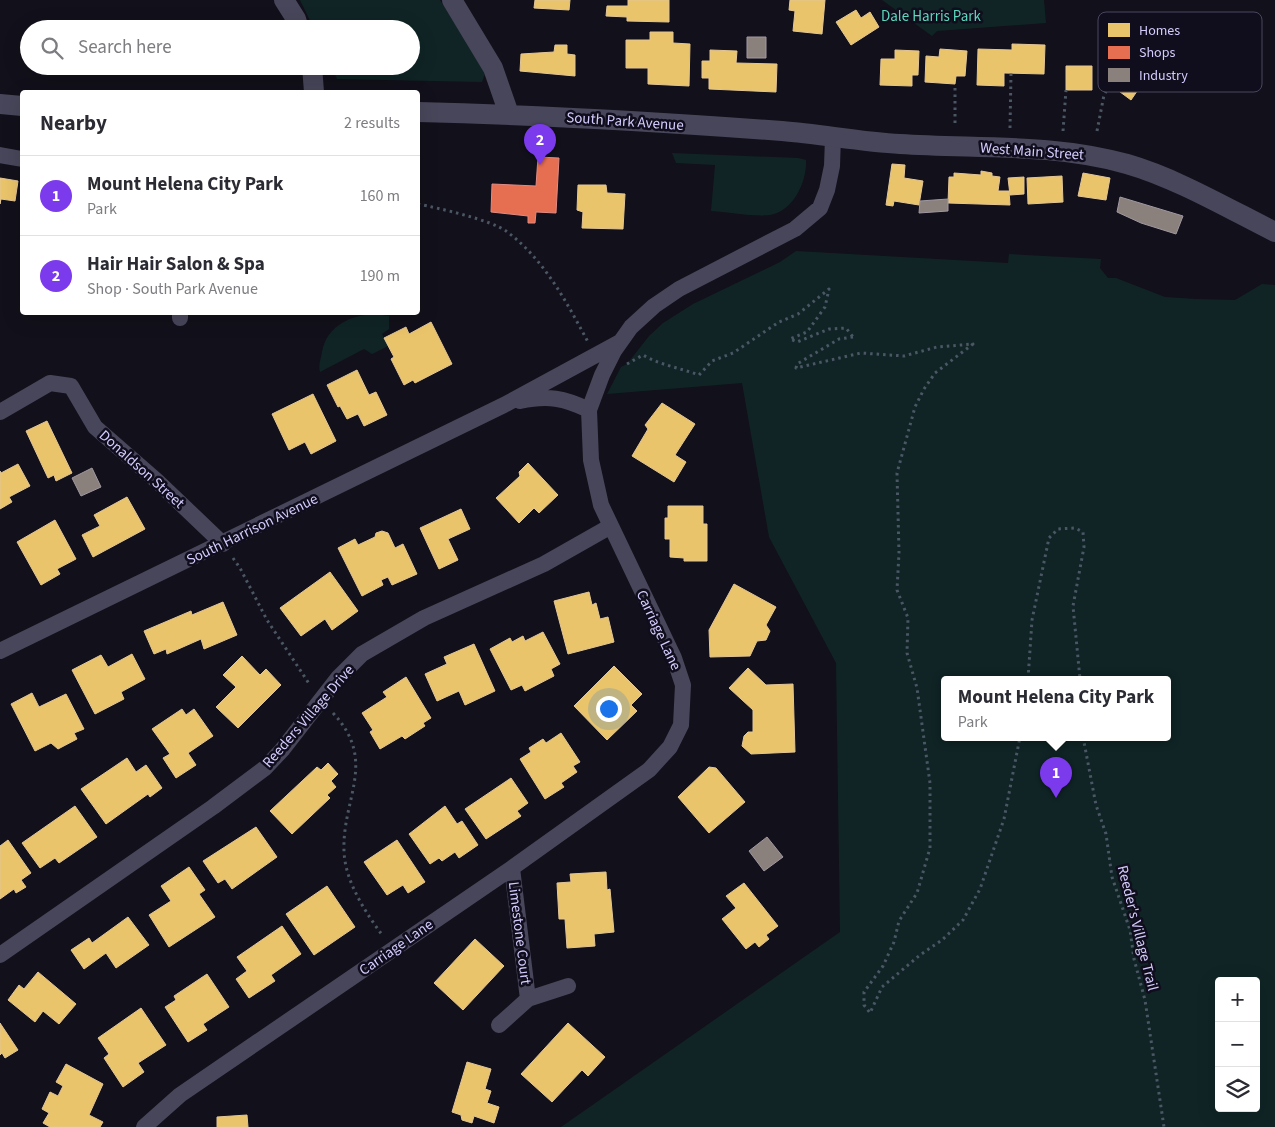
<!DOCTYPE html>
<meta charset="utf-8">
<style>
:root{--surface:#fff;--page:#f2f2f3;--text:#2b2b33;--muted:#7c7c81;--line:#e1e1e2;--accent:#7c3aed}
body{margin:0;font-family:"Source Sans 3",sans-serif;background:var(--page);color:var(--text)}
.controls{position:absolute;right:15px;bottom:15px;display:grid;overflow:hidden;border-radius:5px;box-shadow:0 5px 20px #0002}
.controls button{width:45px;height:45px;display:grid;place-items:center;padding:0;border:0;border-bottom:1px solid var(--line);background:var(--surface);color:var(--text);font:25px sans-serif}
.you{position:absolute;left:608px;top:708px;width:18px;height:18px;margin:-12px;border:4px solid #fff;border-radius:50%;background:#1a73e8;box-shadow:0 0 0 8px #1a73e833}
.badge{display:grid;place-items:center;width:32px;height:32px;border-radius:50%;background:var(--accent);color:#fff;font-size:16px;font-weight:700}
.pin{position:absolute;translate:-50% -41px;filter:drop-shadow(0 1px 2px #0008)}
.pin::after{content:'';position:absolute;top:26px;width:18px;height:15px;background:inherit;clip-path:polygon(0 0,100% 0,50% 100%)}
.popup{position:absolute;left:941px;top:676px;width:230px;height:65px;box-sizing:border-box;display:grid;place-content:center;border-radius:5px;background:var(--surface);filter:drop-shadow(0 1px 4px #0005);font-size:16px;white-space:nowrap;color:var(--muted)}
.popup b{font-size:19px;color:var(--text)}
.popup::after{content:'';position:absolute;left:50%;top:100%;margin-left:-10px;border:10px solid transparent;border-top-color:var(--surface)}
.list{margin:0;padding:0;list-style:none}
h2{display:flex;justify-content:space-between;align-items:center;height:65px;margin:0;padding:0 20px;font-size:21px}
h2 small{font-size:16px;font-weight:400;color:var(--muted)}
.list li{display:grid;grid-template-columns:32px 1fr auto;gap:15px;align-items:center;box-sizing:border-box;height:80px;padding:0 20px;border-top:1px solid var(--line)}
.list b{display:block;font-size:19px;white-space:nowrap}
.list p{margin:0;font-size:16px;white-space:nowrap;color:var(--muted)}
.list em{font-size:16px;font-style:normal;color:var(--muted)}
.icon{flex:none;width:28px;height:28px;fill:none;stroke:currentColor;stroke-width:2;stroke-linecap:round;stroke-linejoin:round}
.map{position:relative;flex:none;width:1275px;height:1127px;overflow:hidden}
.search{position:absolute;background:var(--surface);box-shadow:0 5px 20px #0002;left:20px;top:20px;width:400px;height:55px;display:flex;align-items:center;gap:12px;box-sizing:border-box;padding:0 18px;border-radius:28px;color:var(--muted);font-size:19px}
.panel{position:absolute;background:var(--surface);box-shadow:0 5px 20px #0002;left:20px;top:90px;width:400px;height:225px;border-radius:5px}
.map>svg:first-child{display:block}
.green{fill:#102425;fill-rule:evenodd}
.homes{fill:#e9c46a;stroke:#e3c696}
.shops{fill:#e76f51;stroke:#e18b84}
.industry{fill:#8a817c;stroke:#a098a2}
.lines{fill:none;stroke-linecap:round;stroke-linejoin:round}
.path{stroke:#4b5765;stroke-width:3;stroke-dasharray:2.5 4;stroke-linecap:butt}
.minor{stroke:#48465a;stroke-width:16}
.tertiary{stroke:#48465a;stroke-width:20}
.labels{text-anchor:middle;stroke-width:5;stroke-linejoin:round;paint-order:stroke}
.park-label{font-size:15px;fill:#5dd7be;stroke:#100d1d}
.street-label{font-size:15px;fill:#d4ccfc;stroke:#100d1d}
.key{fill:#100d1d;stroke:#4b4660;stroke-width:1}
.key-label{font-size:14px;fill:#d4ccfc}
</style>
<div class="map">
<svg width="1275" height="1127" viewBox="0 0 1275 1127">
<rect width="100%" height="100%" fill="#12101a"/>
<!-- green -->
<path class="green" d="M300 0H440L486 71 482 82 337 79 331 66H411V29H314Z
M882 0H1044L1046 23 937 31 932 36Z
M672 153 798 158 806 160C807 181 794 211 770 215 754 217 728 212 711 211L715 165 676 163Z
M796 251 1008 263 1009 254 1101 259 1100 268 1108 278H1116L1165 297 1196 299 1235 300 1262 284 1275 285V1127H561L840 932 836 663 769 537 742 383 607 394 621 367 627 364 649 336 663 323 693 304 780 262ZM1167 679V737H945V679ZM1219 981H1256V1108H1219Z
M376 314 389 316V329L382 334 388 346 372 354 364 349 320 372C318 365 321 359 322 352 327 325 351 315 376 314Z"/>
<!-- homes -->
<path class="homes" d="M535 0H570L569 10 534 8Z
M628 0H669V22L627 21V17L606 16 607 6H628Z
M790 0H825L822 34 793 31 795 11 789 10Z
M856 10 861 18 870 12 879 27 851 45 836 22Z
M650 32H673V43L690 44 689 86 648 84V68H626V40H650Z
M1012 44 1045 45 1044 74 1004 73V86L977 85 978 49 1012 50Z
M555 45H567V54L575 55V76L520 71 521 54 554 52Z
M940 49 967 51 965 76H956L955 84 925 82 926 56 939 57Z
M710 50 737 51 736 63 777 64 776 92 709 89V78H702V61H710Z
M895 50 919 51 918 75H912V86L880 85 881 59H895Z
M1120 52 1141 67 1136 75 1144 81 1131 100 1112 86 1117 79 1107 72Z
M1066 66H1092V90H1066Z
M892 164 905 165 904 178 923 181 919 205 894 201 893 206 886 205Z
M981 171 992 173V176L1000 177 998 191H1009L1010 205 948 203 949 177H954V173L981 175Z
M1083 173 1110 178 1106 200 1078 196Z
M1062 176 1063 202 1028 204 1027 178Z
M1024 177V194L1010 195 1008 178Z
M0 178 18 181 15 201 1 199 0 204Z
M578 185H606L607 193 625 194 623 229 582 228 583 212 577 210Z
M431 322 452 364 415 383 413 380 404 385 391 359 394 357 384 338 406 327 409 334Z
M357 370 369 395 376 392 387 415 364 426 358 414 347 419 340 406 338 407 327 385Z
M313 394 336 441 311 454 305 442 289 450 272 414Z
M662 403 695 424 675 455 686 462 674 482 632 456 648 429 645 425Z
M47 421 72 473 56 481 54 475 48 478 26 431Z
M528 463 558 495 539 513 534 508 519 523 496 498 520 476 519 472Z
M18 464 30 486 9 497 12 502 0 509V471L1 473Z
M127 497 145 529 93 557 82 535 100 526 94 515Z
M668 506H703V524H707V561H684V558L670 557V539H665V518H668Z
M461 509 470 529 448 539 458 560 439 569 420 528Z
M55 520 76 559 57 569 60 574 41 585 17 542Z
M382 531 388 533 395 548 403 544 417 574 392 585 388 577 381 580 383 585 362 596 338 548 355 539 358 545 375 537 376 533Z
M330 572 358 611 332 630 325 619 301 636 280 608Z
M734 584 776 607 766 625 770 631 766 640 757 641 750 656 710 657 709 630Z
M589 592 592 605 596 603 600 619 608 617 614 642 568 654 554 601Z
M223 602 237 635 204 649 201 639 167 654 166 649 154 654 144 631 191 611 192 615Z
M543 632 560 664 551 669 554 676 525 691 522 685 511 690 490 649 510 638 512 642 523 636 525 641Z
M474 644 495 691 465 705 459 691 437 701 425 674 447 664 444 657Z
M132 654 145 679 121 692 124 699 95 714 72 670 101 655 108 667Z
M242 656 260 675 266 669 281 685 238 728 216 707 236 687 223 675Z
M614 666 642 694 631 705 637 711 607 740 574 706Z
M748 668 766 685 793 684 795 752 751 754 742 746 744 736 748 732H753V710L729 688Z
M406 677 431 718 423 723 425 726 405 739 402 736 380 749 370 732 373 730 362 713 387 697 383 692Z
M32 693 39 707 66 694 84 729 74 733 77 739 58 749 51 743 35 751 11 704Z
M182 709 186 715 194 709 213 736 188 753 196 765 176 778 163 758 170 754 152 729Z
M561 733 580 762 573 766 577 772 561 783 564 787 545 799 520 759 531 752 529 748 543 739 546 743Z
M127 758 136 772 146 765 162 788 150 797 148 794 106 824 81 789Z
M328 763 338 774 331 781 336 787 327 795 330 798 292 834 270 811 317 767 321 770Z
M709 767 716 768 745 802 709 833 678 797Z
M511 778 528 803 517 811 521 816 486 839 465 809Z
M75 806 97 837 59 863 55 858 40 868 22 843Z
M445 806 457 824 462 821 478 845 459 858 455 852 442 861 439 858 430 864 409 834Z
M256 827 277 857 232 889 225 879 218 883 203 861Z
M8 840 31 873 21 880 26 887 16 893 14 889 0 899V846Z
M397 840 425 882 408 893 403 885 387 895 364 862Z
M189 867 205 890 199 894 215 917 169 947 149 915 171 901 161 886Z
M606 872 607 890 610 889 614 932 594 934 595 946 567 948 565 919H559L557 883 571 882 570 874Z
M744 883 778 926 766 935 769 939 759 947 755 942 746 949 722 919 736 908 726 896Z
M327 886 355 927 314 955 286 914Z
M128 917 149 945 116 968 106 953 84 969 71 950 89 938 92 943Z
M282 926 301 954 271 975 275 981 249 998 236 979 247 971 237 957Z
M475 939 504 966 463 1010 434 983Z
M38 972 76 1004 59 1024 43 1011 35 1022 8 1000 19 985 24 989Z
M207 974 229 1007 203 1024 207 1030 188 1042 165 1007 176 1000 174 996Z
M141 1008 166 1045 138 1063 144 1072 123 1087 104 1058 109 1054 98 1038Z
M0 1023 18 1050 5 1058 2 1053 0 1055Z
M568 1023 605 1057 588 1076 582 1070 552 1102 521 1074Z
M467 1062 491 1069 485 1089 491 1091 487 1103 499 1107 494 1123 474 1116 472 1123 462 1120 461 1115 452 1112Z
M66 1064 103 1084 89 1115 103 1122 100 1127H50L43 1123 49 1113 42 1109 50 1092 58 1096 63 1086 56 1082Z
M247 1115 248 1127H217V1117Z"/>
<!-- shops -->
<path class="shops" d="M538 157 559 158 556 213 536 212 535 223H528V216L491 212 492 184 536 186Z"/>
<!-- industry -->
<path class="industry" d="M747 37H766V58H747Z
M1120 197 1183 216 1176 234 1141 223 1117 212Z
M948 199V211L919 213 920 201Z
M92 468 101 487 81 496 72 478Z
M767 837 783 857 764 871 749 851Z"/>
<g class="lines">
<!-- path -->
<path class="path" d="M955 88V127
M1010 128 1011 73
M1063 131 1066 90
M1097 131 1104 95 1114 78
M418 204C438 208 491 220 506 231 544 259 566 301 588 342
M853 337 839 339 797 364 796 368 861 353 904 356 937 347 973 344 935 373 924 389 915 407 897 473 899 553 897 590 908 618 907 653 917 688 930 783V848L917 893 899 921 894 942 883 966 864 992V1005L870 1013 882 987 920 955 942 940 963 920 980 889 1004 819 1020 737
M627 364 643 355C660 365 680 368 699 375L712 361 733 353 779 322 798 314 829 289 825 307 807 332 790 339 797 342 829 329 846 328 853 337
M233 558 240 568 267 620 310 685
M1028 679 1032 620 1049 538 1058 529 1075 528 1083 532 1084 547 1073 606 1080 679
M333 713C378 761 342 798 344 851 345 881 365 912 383 936
M1083 737 1096 805 1106 834 1112 877 1130 930 1134 959 1145 1000 1164 1127"/>
<!-- minor -->
<path class="minor" d="M0 155 22 159
M180 312V318
M520 401C548 395 564 398 589 410
M0 412 50 383 71 386 95 427 157 481 223 544
M0 651 504 405 620 342
M0 955 213 807 265 768 282 750 338 678 362 654 424 618 544 564 611 526
M528 999 568 986
M499 1025 528 999 512 868
M144 1127 180 1095 512 868 649 770 670 747 681 725 683 685 674 658 601 505 591 460 589 410 602 375 614 351 631 327 654 306 679 289 795 229 820 208 827 190 832 166 833 137"/>
<!-- tertiary -->
<path class="tertiary" d="M284 0 296 19 299 29
M452 0 493 68 509 114
M312 66 314 92
M0 104 22 106
M418 112C539 115 661 122 782 131 821 134 861 142 900 144 977 149 1052 143 1127 164 1176 178 1229 209 1275 232"/>
</g>
<g class="labels">
<!-- park labels -->
<g class="park-label">
<text x="931" y="21">Dale Harris Park</text>
</g>
<!-- street labels -->
<g class="street-label">
<text transform="translate(625 121) rotate(4)" y="5">South Park Avenue</text>
<text transform="translate(1032 151) rotate(4)" y="5">West Main Street</text>
<text transform="translate(142 469) rotate(42)" y="5">Donaldson Street</text>
<text transform="translate(252 529) rotate(-26)" y="5">South Harrison Avenue</text>
<text transform="translate(659 630) rotate(65)" y="5">Carriage Lane</text>
<text transform="translate(308 716) rotate(-49)" y="5">Reeders Village Drive</text>
<text transform="translate(1138 928) rotate(76)" y="5">Reeder's Village Trail</text>
<text transform="translate(520 933) rotate(83)" y="5">Limestone Court</text>
<text transform="translate(396 947) rotate(-35)" y="5">Carriage Lane</text>
</g>
</g>
<!-- legend -->
<rect x="1098" y="12" width="164" height="80" rx="8" class="key"/>
<rect x="1108" y="23" width="22" height="14" fill="#e9c46a"/>
<rect x="1108" y="46" width="22" height="13" fill="#e76f51"/>
<rect x="1108" y="68" width="22" height="14" fill="#8a817c"/>
<g class="key-label">
<text x="1139" y="35">Homes</text>
<text x="1139" y="57">Shops</text>
<text x="1139" y="80">Industry</text>
</g>
</svg>
<div class="controls">
<button>+</button>
<button>−</button>
<button><svg class="icon" aria-label="layers" viewBox="0 0 24 24"><path d="M12 4l9 5-9 5-9-5zM3 14l9 5 9-5"/></svg></button>
</div>
<div class="you"></div>
<div class="pin badge" style="left:1056px;top:798px">1</div>
<div class="popup"><b>Mount Helena City Park</b>Park</div>
<div class="pin badge" style="left:540px;top:165px">2</div>
<div class="search"><svg class="icon" aria-label="search" viewBox="0 0 24 24"><circle cx="10" cy="10" r="6"/><path d="M15 15l6 6"/></svg>Search here</div>
<section class="panel">
<h2>Nearby<small>2 results</small></h2>
<ul class="list">
<li><span class="badge">1</span><div><b>Mount Helena City Park</b><p>Park</p></div><em>160 m</em></li>
<li><span class="badge">2</span><div><b>Hair Hair Salon &amp; Spa</b><p>Shop · South Park Avenue</p></div><em>190 m</em></li>
</ul>
</section>
</div>
